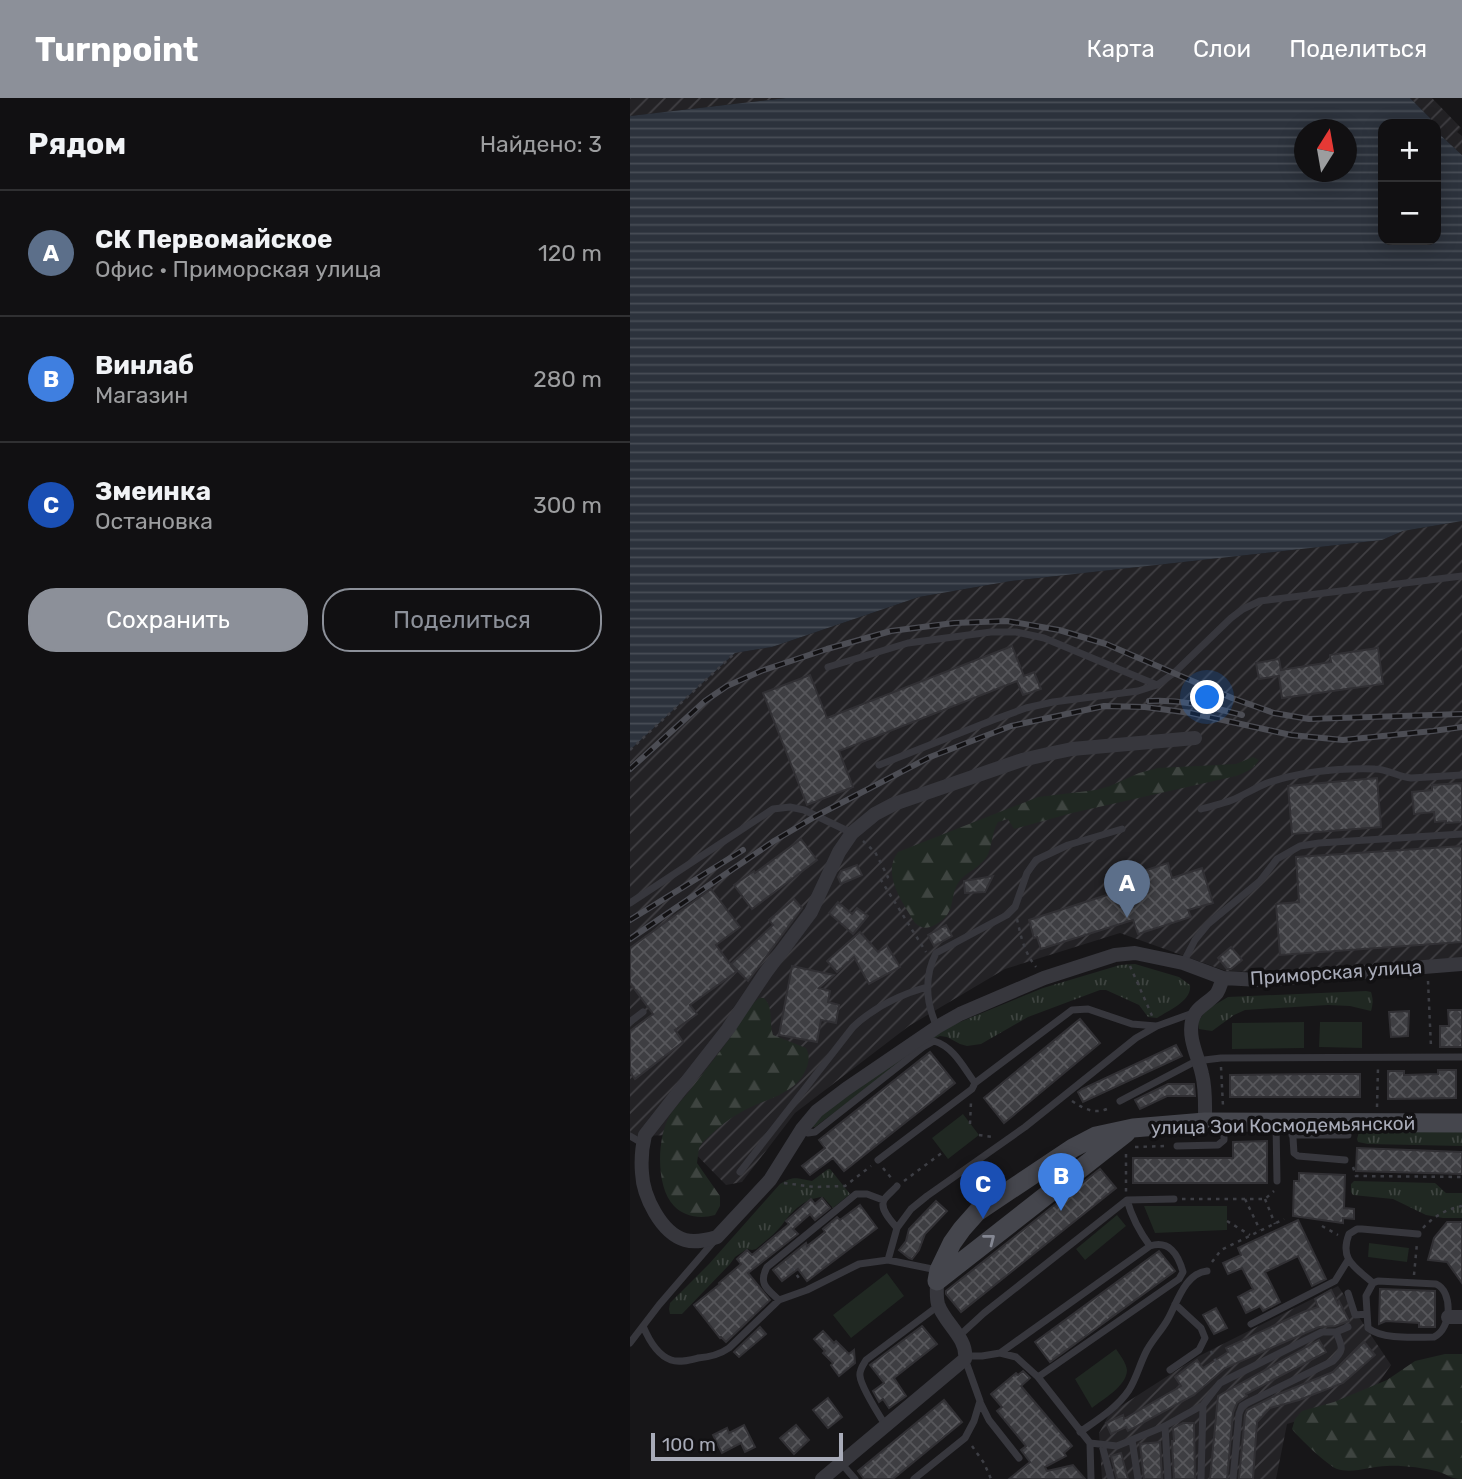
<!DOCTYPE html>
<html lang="ru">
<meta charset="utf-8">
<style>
:root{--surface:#111012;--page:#1a191b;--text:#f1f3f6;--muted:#9c9d9f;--line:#303032;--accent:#8c9099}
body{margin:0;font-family:Rubik,sans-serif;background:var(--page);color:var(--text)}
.controls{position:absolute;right:21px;top:21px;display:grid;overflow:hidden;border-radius:14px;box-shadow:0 4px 18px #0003}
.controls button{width:63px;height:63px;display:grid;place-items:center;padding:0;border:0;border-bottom:2px solid var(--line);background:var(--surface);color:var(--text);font:35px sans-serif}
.compass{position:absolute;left:664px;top:21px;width:63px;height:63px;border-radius:50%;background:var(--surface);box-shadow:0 4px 18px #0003;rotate:11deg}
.scale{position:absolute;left:21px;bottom:18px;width:192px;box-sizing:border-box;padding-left:7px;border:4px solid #a8abb8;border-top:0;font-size:19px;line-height:24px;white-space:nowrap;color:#a8abb8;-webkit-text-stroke:5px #121113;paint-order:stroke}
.you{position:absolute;left:578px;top:600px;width:24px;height:24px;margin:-18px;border:5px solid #fff;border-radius:50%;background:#1a73e8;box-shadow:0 0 0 10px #1a73e833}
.badge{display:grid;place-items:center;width:46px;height:46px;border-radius:50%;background:var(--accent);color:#fff;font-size:23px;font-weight:700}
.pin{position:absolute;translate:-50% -58px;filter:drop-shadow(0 2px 4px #0008)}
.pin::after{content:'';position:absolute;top:37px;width:24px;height:21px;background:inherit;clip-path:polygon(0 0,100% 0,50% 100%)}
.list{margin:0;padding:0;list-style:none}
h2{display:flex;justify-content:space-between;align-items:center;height:91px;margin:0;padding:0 28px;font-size:30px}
h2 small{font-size:23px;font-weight:400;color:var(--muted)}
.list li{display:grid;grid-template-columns:46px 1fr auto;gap:21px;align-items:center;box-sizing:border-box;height:126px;padding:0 28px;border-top:2px solid var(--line)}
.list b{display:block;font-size:26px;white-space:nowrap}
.list p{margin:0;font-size:23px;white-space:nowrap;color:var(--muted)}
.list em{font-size:23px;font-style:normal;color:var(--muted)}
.actions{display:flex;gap:14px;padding:21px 28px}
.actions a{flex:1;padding:16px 0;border:2px solid var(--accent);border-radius:28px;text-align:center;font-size:24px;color:var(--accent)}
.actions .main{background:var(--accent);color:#fff}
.map{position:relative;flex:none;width:832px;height:1381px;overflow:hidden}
header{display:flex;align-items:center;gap:42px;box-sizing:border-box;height:98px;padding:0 35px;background:var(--accent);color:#fff}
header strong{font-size:33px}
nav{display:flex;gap:38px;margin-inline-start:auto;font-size:24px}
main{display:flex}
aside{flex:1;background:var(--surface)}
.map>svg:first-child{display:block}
.industrial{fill:url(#industrial-furrows)}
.grass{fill:url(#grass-tufts)}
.forest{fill:url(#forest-firs)}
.green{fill:#202822}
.water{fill:url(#water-rules);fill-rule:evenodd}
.building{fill:url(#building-cross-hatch);stroke:#313034;stroke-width:2}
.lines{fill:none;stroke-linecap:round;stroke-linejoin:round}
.path{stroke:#3d3e44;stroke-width:2.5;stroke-dasharray:3.5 5;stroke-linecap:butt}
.lane{stroke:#37373d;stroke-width:7}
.street{stroke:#37373d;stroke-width:14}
.secondary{stroke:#45464d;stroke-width:19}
.rail-casing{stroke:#4c4d54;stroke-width:6}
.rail{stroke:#121113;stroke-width:3.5;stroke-dasharray:10;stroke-linecap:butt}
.oneway{stroke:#858893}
.labels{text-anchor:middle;stroke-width:7;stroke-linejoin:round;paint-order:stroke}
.street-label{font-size:19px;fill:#a8abb8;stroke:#121113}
</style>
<header>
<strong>Turnpoint</strong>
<nav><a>Карта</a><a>Слои</a><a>Поделиться</a></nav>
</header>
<main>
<aside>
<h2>Рядом<small>Найдено: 3</small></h2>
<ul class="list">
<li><span class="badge" style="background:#5c6f8a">A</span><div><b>СК Первомайское</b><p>Офис · Приморская улица</p></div><em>120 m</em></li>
<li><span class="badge" style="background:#3f7fe0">B</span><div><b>Винлаб</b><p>Магазин</p></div><em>280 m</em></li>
<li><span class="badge" style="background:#1a4fb4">C</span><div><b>Змеинка</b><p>Остановка</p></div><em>300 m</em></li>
</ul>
<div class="actions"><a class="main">Сохранить</a><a>Поделиться</a></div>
</aside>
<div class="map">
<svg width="832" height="1381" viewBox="0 0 832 1381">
<defs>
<pattern id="industrial-furrows" width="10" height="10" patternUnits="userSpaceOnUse" patternTransform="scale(1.75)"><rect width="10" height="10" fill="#232225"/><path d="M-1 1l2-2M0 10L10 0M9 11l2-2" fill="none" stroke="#403f43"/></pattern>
<pattern id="grass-tufts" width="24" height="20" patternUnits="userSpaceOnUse" patternTransform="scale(1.75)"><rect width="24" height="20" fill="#202822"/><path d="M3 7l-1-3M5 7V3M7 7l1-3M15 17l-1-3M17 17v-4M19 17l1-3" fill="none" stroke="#3e4440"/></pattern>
<pattern id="forest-firs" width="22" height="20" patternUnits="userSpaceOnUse" patternTransform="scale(1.75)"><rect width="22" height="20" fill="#202822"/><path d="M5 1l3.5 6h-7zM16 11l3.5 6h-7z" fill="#3e4440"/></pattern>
<pattern id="water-rules" width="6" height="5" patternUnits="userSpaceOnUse" patternTransform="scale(1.75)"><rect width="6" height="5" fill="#2c323c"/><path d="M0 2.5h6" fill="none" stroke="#484d56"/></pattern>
<pattern id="building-cross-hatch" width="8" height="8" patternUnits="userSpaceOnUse" patternTransform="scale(1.75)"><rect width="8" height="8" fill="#3e3e42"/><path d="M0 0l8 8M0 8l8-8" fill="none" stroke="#57575b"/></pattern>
</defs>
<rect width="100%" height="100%" fill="#171618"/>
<!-- industrial -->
<path class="industrial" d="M0 0H156L0 18Z
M780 0H802L831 30 827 34 832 38V57L806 33V26L797 25 801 21Z
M832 423V866L599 874 490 835 375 871 279 928 165 1015 112 1084 96 1087 47 1037 0 1038V652L105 555 142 549 289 499 381 483 752 442 773 433Z
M708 1188 761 1267 737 1302 657 1326 646 1381H472L469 1335 480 1315 569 1258Z"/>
<!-- grass -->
<path class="grass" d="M505 866 549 879 560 887C562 903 539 912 527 920L518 919 509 907 476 892H470L398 919 351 946 337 948 330 946 317 939 310 938 300 942 185 1029H182L195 1014 308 933 413 890 490 867Z
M736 893 741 894C743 900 743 907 741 913L720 908 698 907 615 912 604 917 582 933 569 931 568 924 576 912 598 899Z
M733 1033H832V1048L738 1046 728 1044 727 1041 729 1034Z
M198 1071H200L220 1096 203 1110 193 1099C175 1100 162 1113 152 1127 145 1136 134 1144 126 1151L122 1152 117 1151 105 1159 100 1166 52 1216H40L39 1211 40 1205 79 1166 150 1086C165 1077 167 1081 182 1083Z
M724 1083 805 1085 816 1095H832V1120H813L796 1117 763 1101 723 1097 721 1094V1086Z"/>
<!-- forest -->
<path class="forest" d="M623 659 629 662C623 672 616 674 606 678L442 715 384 731 378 721 368 724C361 735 363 749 356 760 348 770 338 774 331 781 317 798 329 814 305 827 297 831 293 831 285 825 273 805 251 776 268 754L408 699 466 692 480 688 509 675 528 670 606 666Z
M129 900H134C144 910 139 926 143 937L176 950C180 957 179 964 176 971 165 999 130 1001 108 1016 95 1023 84 1034 73 1044L69 1050 67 1065 90 1098V1108L85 1117C70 1121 55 1119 44 1108 26 1090 27 1043 38 1021 43 1011 51 1003 58 995 70 979 82 964 94 948 106 933 115 912 129 900Z
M815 1256H832V1381C819 1381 818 1376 806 1373 794 1370 770 1367 757 1368 741 1368 723 1376 707 1371 697 1367 669 1340 662 1331L665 1321 672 1313 704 1304 757 1282 785 1263Z"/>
<!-- green -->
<path class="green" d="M674 924V950L602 951V925Z
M690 924H732V950L689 949Z
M333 1016 349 1037 318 1061 302 1040Z
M514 1108H597V1132L525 1135Z
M487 1117 496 1128 455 1162 446 1151Z
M739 1145 779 1150 777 1164 738 1159Z
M257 1175 274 1198 221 1240 203 1217Z
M486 1251C490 1257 496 1264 497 1272 497 1288 473 1301 462 1310L445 1281Z"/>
<!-- water -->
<path class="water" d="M156 0H780L801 21 797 25 798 26H753V142H806V33L832 57V423L773 433 752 442 381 483 289 499 142 549 105 555 0 652V18ZM674 32H716V74H674Z"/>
<!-- building -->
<path class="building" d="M382 548 394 578 404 574 411 591 393 597 387 583 209 653 223 689 177 707 133 595 180 577 197 620Z
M748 550 753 586 652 600 649 578 629 581 626 565 649 561 651 572 701 564 700 557Z
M747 680 751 729 662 736 658 688Z
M832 685V724L816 725V723L805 724 804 714 784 716 782 694 802 692V687Z
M171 741 187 762 122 811 104 787 124 773 125 775Z
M832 748V844L650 857 646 806 669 804 666 759Z
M538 765 542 780 572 770 583 805 558 812 561 819 508 836 503 822 411 851 407 839 404 840 399 822 486 794 482 783Z
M227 767 232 777 211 786 208 779 211 773Z
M363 778 355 794 335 795 334 783Z
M81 791 110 829 86 847 106 874 60 907 67 916 45 932 53 944 5 981 0 974V933L23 916 0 885V850Z
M164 801 172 810 118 883 101 866 143 827 139 822Z
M208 804 222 816 227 810 238 818 223 836 199 815Z
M316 827 322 838 304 848 298 837Z
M230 834 248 854 257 848 270 869 239 886 224 859 207 874 197 863Z
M601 849 612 862 601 871H597L588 860Z
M162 868 204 877 189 890 200 893 198 904 209 907 206 925 191 922 187 944 149 937Z
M818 912H832V949H810V928H819Z
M779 913 778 938 761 939 759 914Z
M450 921 470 945 374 1025 354 1000Z
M546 947 552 958 453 1004 448 994 452 991Z
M300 954 325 985 214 1073 203 1060 180 1077 172 1068 195 1050 189 1042Z
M808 972H826V1000L758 1001V973H774V977L808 976Z
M689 976H730V999H600V977Z
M538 986H564L565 998H537L510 1011 505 1002Z
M637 1043V1085H503V1060H603V1044Z
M727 1050 832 1054V1076L726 1073Z
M470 1071 486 1090 331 1214 316 1196V1193Z
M669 1075 715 1077 714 1110 724 1111V1121L713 1120V1125L663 1118 664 1083H669Z
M192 1100 200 1110 185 1122 180 1116 163 1131 168 1136 118 1175 140 1202 96 1244 91 1239 90 1240 64 1207 90 1186 89 1185 111 1166 107 1161 117 1152 122 1157 159 1126 156 1123 181 1101 185 1106Z
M306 1103 317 1113 295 1136 289 1152 282 1161 279 1160 269 1152 276 1143 279 1131Z
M230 1107 247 1130 177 1183 168 1171 152 1183 143 1172 176 1145 177 1148 195 1134 193 1131 207 1119 210 1122Z
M668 1122 696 1181 682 1188 668 1158 635 1174 650 1204 633 1213 630 1208 616 1215 608 1199 623 1191 612 1170 598 1176 593 1165 611 1157 608 1150Z
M817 1124H832V1185L817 1164 798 1162 804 1140Z
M529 1153 545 1173 420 1264 405 1244Z
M750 1191 805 1193V1229H789V1225L756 1223 749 1226Z
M701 1192 708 1206 709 1203 719 1223 705 1228 689 1229 595 1270 564 1297 498 1333 496 1329 481 1336 476 1325 493 1317 494 1321 551 1288 545 1279 567 1262 573 1270 598 1254 596 1250 673 1214 688 1209 685 1201Z
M586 1210 597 1230 584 1236 573 1217Z
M292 1228 307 1246 264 1280 276 1298 259 1310 253 1301 249 1304 243 1293 254 1285 240 1267Z
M130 1229 136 1236 109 1259 104 1254Z
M193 1233 204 1245 206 1243 219 1256 224 1252 225 1265 209 1278 201 1267 203 1265 193 1255 195 1253 184 1241Z
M689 1242 696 1254 616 1296 617 1298 607 1305 603 1315 597 1381H580L588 1298Z
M734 1244 745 1257 713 1285 669 1302 640 1310 627 1324 623 1381H609L615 1317 617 1312 644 1298 703 1274Z
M393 1273 400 1280 391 1288 442 1348 434 1355 436 1358 415 1369 417 1373 443 1367 455 1381H379L400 1364 391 1352 396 1348 367 1313 372 1309 361 1296 386 1275 388 1277Z
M198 1300 212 1319 198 1330 183 1312Z
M314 1302 332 1324 263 1381H234L228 1373Z
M553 1325H564L565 1381H544L542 1343H544L543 1330Z
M114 1327 125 1349 115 1354 111 1345 92 1355 83 1337 97 1330 99 1335Z
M166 1327 179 1342 164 1356 150 1340Z
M530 1344 532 1381H514L510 1346Z
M491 1355 498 1381H487L481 1358Z"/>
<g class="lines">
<!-- path -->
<path class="path" d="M0 652 105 555
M233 743 245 754 258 779 251 782 296 854
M387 821C391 839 394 854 406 869
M500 868 523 920
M798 883 801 949
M591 969 593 1008
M442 1003C455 1012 467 1017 481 1009
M747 1009 748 970
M340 1026 341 1004
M349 1037 363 1039
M505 1049 537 1048
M496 1056V1094
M723 1069 726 1078 832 1079
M253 1070 262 1081
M339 1081 349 1095
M274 1083 313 1054
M154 1085 184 1089 215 1088 241 1068
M552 1101H635L644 1093
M615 1101 630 1132
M635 1101 645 1126
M597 1123 620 1137
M692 1128 708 1137
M793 1130C804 1118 817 1111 832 1108
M157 1163 171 1183
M582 1164 591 1152 654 1121
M784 1177 787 1145
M581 1253 591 1275
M342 1348 354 1365 361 1381"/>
<!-- lane -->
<path class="lane" d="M198 569 278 545 361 534H386L414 540 527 587
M249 667 363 622 396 610 423 604 508 593 527 587 544 575 601 520 613 511 630 503 832 478
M571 711C581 708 592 706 602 702 614 697 625 690 637 685 670 674 709 670 745 671 758 671 768 679 781 680L832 677
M0 805 143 711 160 709 174 712 222 735
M553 865 565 842 578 826 630 783 647 761 670 748 689 745 832 736
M0 924 13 914
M307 929C296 905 294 879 306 855L377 817 385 809 397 775 406 762 438 747 492 731
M490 1003 566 963 591 960 832 959
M646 1025 647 1083
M662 1025 664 1055 668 1058 715 1062
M172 1031 178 1035 185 1034 293 949 304 943C324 949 333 969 345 985
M662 1037H718
M0 1038 12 1045
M547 1048 588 1047 594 1042V1026
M248 1062 342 991 345 985 442 912 458 911 502 926 526 928
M110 1074 223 929C244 909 269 897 297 889
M497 1102C502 1120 509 1133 520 1148
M267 1130C262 1124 249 1111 254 1102 256 1098 264 1092 267 1088
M258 1162 267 1130 281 1111 297 1098 395 1029 506 940 527 928 563 915
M748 1183 806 1186C823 1193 822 1231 804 1239 785 1239 753 1242 738 1230L736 1198 743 1185Z
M743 1185C725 1169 709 1162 719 1136L727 1131H732L788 1136
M718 1195 725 1217 737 1216
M149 1202C137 1191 128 1186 137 1169L226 1096H237L253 1102
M621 1226 705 1183 718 1162
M13 1228C18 1240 27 1257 41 1262 49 1265 60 1262 68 1260 80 1259 89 1257 99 1250L149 1202 177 1192 229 1166 258 1162 307 1172
M329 1238 354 1215 497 1102 544 1101
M0 1245 29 1207 85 1142
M370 1255 386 1259 408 1279 460 1345 461 1381
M336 1258H352L370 1255 520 1148C539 1142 548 1156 553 1174L549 1181 408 1279
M540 1272 569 1252 575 1240 571 1230 545 1206
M350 1304 359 1322 389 1360
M573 1307 590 1285 692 1234H706L718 1229
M256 1328C249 1317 231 1289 230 1278 229 1272 233 1267 236 1262L308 1208
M535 1328 538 1381
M450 1334C467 1322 487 1310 499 1292 507 1279 510 1265 517 1252 523 1241 532 1232 538 1221 547 1205 555 1175 577 1173
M502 1342 508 1381
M460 1345 487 1348 535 1328 573 1307 571 1381
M472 1347 481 1381
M211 1365 225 1381
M284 1381 335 1340 344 1323 350 1303 335 1261
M603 1381 609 1316 612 1308 617 1305 703 1263C715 1251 712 1249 706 1234"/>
<!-- street -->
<path class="street" d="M565 640 442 651 418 656 392 662 264 706 245 716 222 735 209 754 181 814 136 874 98 931 15 1037C12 1049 11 1063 12 1075 13 1098 31 1135 55 1142 66 1145 77 1142 87 1139L140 1082 172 1031 187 1013 216 991 307 929 330 916 414 880 485 857 505 855 553 865 593 880 630 882 832 866
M575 1024C575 1008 576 991 572 976 568 958 558 941 562 923 565 909 579 905 587 895 590 890 591 885 593 880
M818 1219H832
M192 1381 335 1261C338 1240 314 1225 308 1206 306 1199 307 1191 307 1183"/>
<!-- secondary -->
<path class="secondary" d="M307 1183 309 1172 322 1145 332 1131 347 1114 443 1050 466 1038 503 1030 575 1024 832 1025
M307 1183 496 1035"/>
<defs>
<path id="rail" d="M519 603C553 601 580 609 612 617
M0 671 75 603 97 588 131 573 197 551 261 533 324 525 377 523 429 532 476 546 602 600 644 615 679 621 832 616
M0 822 113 752
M0 841 144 743 186 718 300 659 381 628 474 608 515 609 561 615 661 637 713 642 803 633 832 629"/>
</defs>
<!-- rail casing -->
<use href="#rail" class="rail-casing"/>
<!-- rail -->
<use href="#rail" class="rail"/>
</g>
<!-- one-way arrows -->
<defs><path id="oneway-chevron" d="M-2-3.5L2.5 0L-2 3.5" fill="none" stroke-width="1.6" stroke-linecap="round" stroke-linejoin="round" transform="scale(1.75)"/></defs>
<use class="oneway" href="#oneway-chevron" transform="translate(360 1141) rotate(-38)"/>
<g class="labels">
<!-- street labels -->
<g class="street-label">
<text transform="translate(706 874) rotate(-4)" y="7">Приморская улица</text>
<text transform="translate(653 1027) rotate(-1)" y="7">улица Зои Космодемьянской</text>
</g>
</g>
</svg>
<div class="controls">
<button>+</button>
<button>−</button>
</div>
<svg class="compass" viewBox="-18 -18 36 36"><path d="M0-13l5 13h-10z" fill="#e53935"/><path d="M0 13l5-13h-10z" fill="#9c9d9f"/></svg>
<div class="scale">100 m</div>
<div class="you"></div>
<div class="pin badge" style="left:497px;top:820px;background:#5c6f8a">A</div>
<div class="pin badge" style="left:431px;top:1113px;background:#3f7fe0">B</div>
<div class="pin badge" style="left:353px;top:1121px;background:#1a4fb4">C</div>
</div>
</main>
